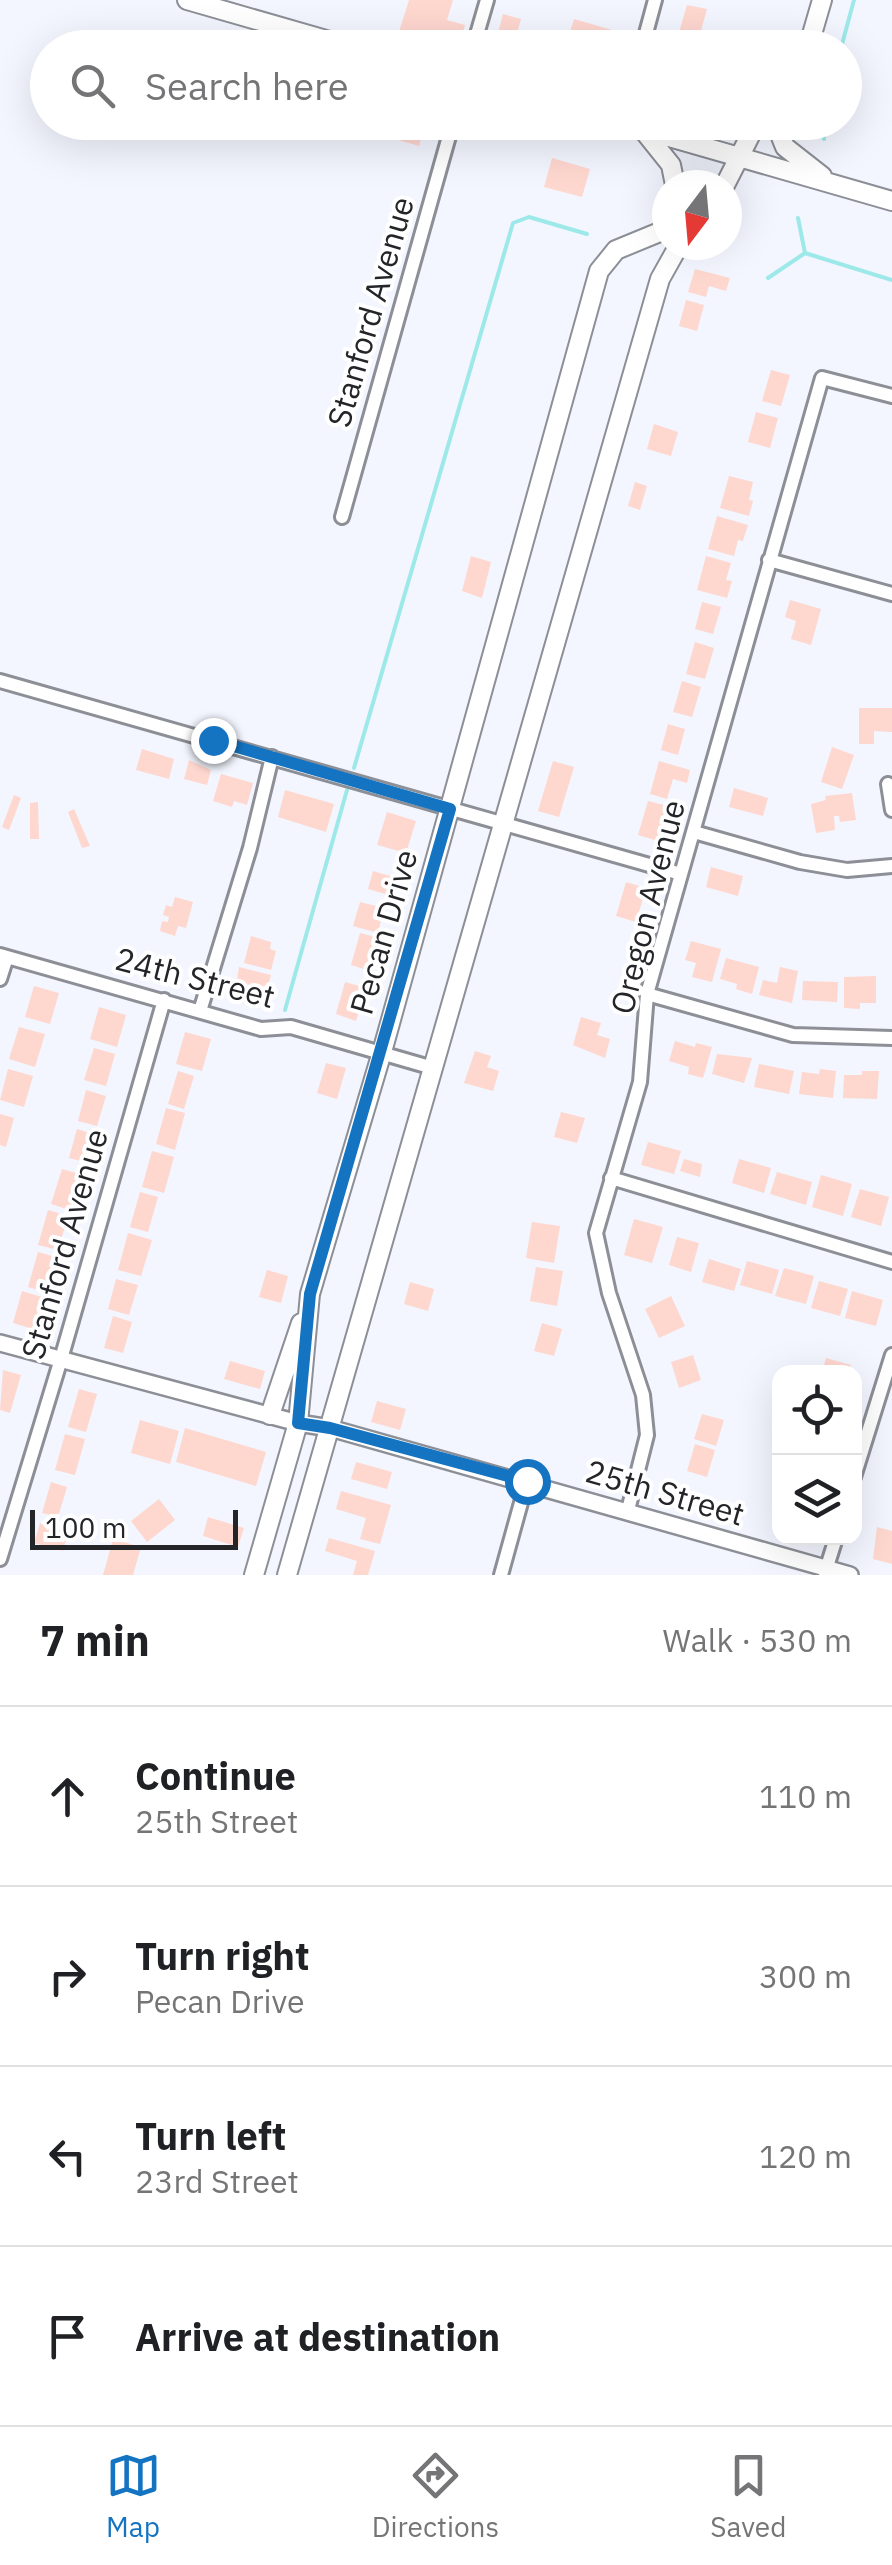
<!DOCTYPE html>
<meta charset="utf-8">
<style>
:root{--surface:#fff;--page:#f6f6f6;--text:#202124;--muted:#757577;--line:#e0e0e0;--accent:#1574c1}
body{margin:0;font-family:"IBM Plex Sans",sans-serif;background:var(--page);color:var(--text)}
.controls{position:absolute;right:30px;bottom:30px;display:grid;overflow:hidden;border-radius:20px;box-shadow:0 10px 40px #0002}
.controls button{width:90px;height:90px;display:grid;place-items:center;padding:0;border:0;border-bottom:2px solid var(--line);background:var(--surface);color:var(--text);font:50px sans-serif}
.compass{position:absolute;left:652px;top:170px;width:90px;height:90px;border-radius:50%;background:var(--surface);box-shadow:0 10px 40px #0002;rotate:196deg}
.scale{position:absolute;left:30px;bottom:25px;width:208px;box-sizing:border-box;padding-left:10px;border:5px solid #242529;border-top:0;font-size:28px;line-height:35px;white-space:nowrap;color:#242529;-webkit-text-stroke:8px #fff;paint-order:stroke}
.stop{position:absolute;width:30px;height:30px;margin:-22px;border:8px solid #1574c1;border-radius:50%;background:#fff}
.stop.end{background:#1574c1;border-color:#fff;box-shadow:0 2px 10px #0008}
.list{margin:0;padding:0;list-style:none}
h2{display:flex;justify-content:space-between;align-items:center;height:130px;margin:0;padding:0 40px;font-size:42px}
h2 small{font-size:32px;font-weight:400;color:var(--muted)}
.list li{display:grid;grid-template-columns:65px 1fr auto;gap:30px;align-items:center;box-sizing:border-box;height:180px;padding:0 40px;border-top:2px solid var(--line)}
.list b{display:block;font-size:38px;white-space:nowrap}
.list p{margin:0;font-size:32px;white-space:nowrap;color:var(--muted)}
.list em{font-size:32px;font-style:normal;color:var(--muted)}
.icon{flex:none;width:55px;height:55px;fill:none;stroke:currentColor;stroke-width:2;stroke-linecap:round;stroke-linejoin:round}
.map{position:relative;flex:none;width:892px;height:1575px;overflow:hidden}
.search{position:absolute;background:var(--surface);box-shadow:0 10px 40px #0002;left:30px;right:30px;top:30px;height:110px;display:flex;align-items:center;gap:25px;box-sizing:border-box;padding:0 35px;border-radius:55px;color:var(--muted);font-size:38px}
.sheet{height:850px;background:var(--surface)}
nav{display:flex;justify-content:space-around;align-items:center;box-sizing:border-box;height:140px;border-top:2px solid var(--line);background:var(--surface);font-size:28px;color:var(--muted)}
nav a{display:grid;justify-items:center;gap:5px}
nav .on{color:var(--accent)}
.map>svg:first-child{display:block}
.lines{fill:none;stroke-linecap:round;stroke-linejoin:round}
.stream{stroke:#9de9ea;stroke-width:4}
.building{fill:#fed7cf}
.minor-casing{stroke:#8d8f97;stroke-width:18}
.tertiary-casing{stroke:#8d8f97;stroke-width:20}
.secondary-casing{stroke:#8d8f97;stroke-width:22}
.minor{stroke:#fff;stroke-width:12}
.tertiary{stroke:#fff;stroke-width:15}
.secondary{stroke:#fff;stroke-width:18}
.route{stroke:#1574c1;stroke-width:12}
.labels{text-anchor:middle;stroke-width:8;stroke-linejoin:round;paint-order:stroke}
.street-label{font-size:32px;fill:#242529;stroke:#fff}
</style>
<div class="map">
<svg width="892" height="1575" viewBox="0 0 892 1575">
<rect width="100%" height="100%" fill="#f3f6ff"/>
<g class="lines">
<!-- stream -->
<path class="stream" d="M841 48 854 0
M822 122 824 139
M798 218 805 253 892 280
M768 278 805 253
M354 768 513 223 529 217 587 234
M285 1010 347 790"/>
</g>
<!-- building -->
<path class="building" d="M409 0H453L447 20 465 25 459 48H430L397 38Z
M687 5 707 9 698 41 678 36Z
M503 14 521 19 517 33 536 39 534 48H494Z
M574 19 619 32 615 48H565Z
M334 122H363L359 136 332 128Z
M373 122H426L419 146 370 132Z
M552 158 590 169 582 197 544 187Z
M695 269 730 278 726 291 709 286 706 297 688 292Z
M686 300 704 305 697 331 679 326Z
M771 370 790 375 781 406 762 401Z
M756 412 778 418 770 448 748 442Z
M654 424 678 432 671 456 647 449Z
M729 476 753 482 749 500 753 501 749 516 720 508Z
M635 482 647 486 640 510 628 506Z
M717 516 748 525 743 541 738 540 734 556 708 549Z
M471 556 491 562 482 598 462 591Z
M706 556 731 563 726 580 732 581 727 598 697 590Z
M790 600 821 609 811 645 791 639 796 621 785 617Z
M702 602 721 607 713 634 695 629Z
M695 642 714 648 705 679 686 674Z
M682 681 701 687 692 717 673 712Z
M859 708H892V732L874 731V744H859Z
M668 724 685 729 678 755 661 750Z
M832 747 854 755 842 789 821 782Z
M142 749 174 759 169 779 136 770Z
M189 760 211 770 207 785 184 779Z
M553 761 574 767 559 817 538 811Z
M659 761 690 770 687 783 673 779 667 799 650 794Z
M221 774 253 783 247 805 234 801 232 807 213 801Z
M734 788 768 798 763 816 729 807Z
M285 790 334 804 326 832 278 817Z
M852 793 856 820 840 822 839 816H834L835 830 816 833 811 804 826 800 825 796Z
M14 795 21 798 9 830 2 827Z
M648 801 668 806 658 841 638 835Z
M38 802 39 839H30V803Z
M74 809 90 846 82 848 68 812Z
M387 812 416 821 406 853 377 845Z
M711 867 743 876 738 896 706 887Z
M373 871 397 878 392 896 368 889Z
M626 882 646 888 636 922 616 916Z
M175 897 193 902 186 928 178 926 175 936 160 931 162 921 168 922 169 917 163 915 166 905 172 907Z
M360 902 384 908 378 933 353 926Z
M360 933 380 938 370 971 351 965Z
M251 936 271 942 270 949 276 951 271 970 244 963Z
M691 941 721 949 712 982 692 977 696 963 685 960Z
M726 958 759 967 752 994 736 989 737 984 720 979Z
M239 967 271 975 265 996 259 994 256 1006 234 1000Z
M780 967 798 971 792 1003 759 995 763 980 777 983Z
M876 976V1003H860V1009L844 1008V977Z
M803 981 838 982 837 1002 802 1000Z
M345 982 366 988 356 1021 336 1014Z
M34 986 59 993 50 1024 25 1017Z
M99 1007 126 1015 117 1047 90 1039Z
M581 1017 601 1023 597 1035 610 1039 605 1058 573 1045Z
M19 1027 45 1034 35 1067 9 1059Z
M185 1032 211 1039 202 1071 176 1064Z
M675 1041 695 1047 696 1043 712 1047 703 1078 688 1074 689 1067 669 1061Z
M94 1048 115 1054 106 1086 84 1080Z
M475 1051 491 1056 487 1067 499 1071 493 1091 464 1083Z
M717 1054 752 1058 744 1083 712 1074Z
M326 1063 346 1068 337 1099 317 1093Z
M759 1064 794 1071 789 1094 754 1087Z
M8 1069 33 1076 24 1107 0 1100Z
M820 1069 836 1071 833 1098 799 1094 802 1072 819 1074Z
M178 1071 194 1076 184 1109 168 1104Z
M862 1071H879L877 1099 843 1098 844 1075H862Z
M86 1090 106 1096 97 1126 78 1121Z
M166 1108 185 1113 175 1150 156 1144Z
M561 1112 585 1118 577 1143 554 1137Z
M0 1114 14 1118 6 1147 0 1145Z
M77 1129 96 1135 88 1163 69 1158Z
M648 1142 681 1151 674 1174 641 1165Z
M152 1151 174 1157 164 1193 142 1187Z
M684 1159 702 1164 700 1177 680 1171Z
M739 1159 771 1168 764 1193 732 1183Z
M62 1169 83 1175 73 1211 51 1204Z
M777 1172 812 1182 806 1205 770 1194Z
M821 1175 852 1184 843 1216 812 1207Z
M860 1189 889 1197 881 1226 851 1217Z
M140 1192 158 1197 148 1232 130 1227Z
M48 1210 68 1216 58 1250 38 1245Z
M634 1219 663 1227 652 1263 624 1255Z
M532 1222 560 1226 554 1263 526 1258Z
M128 1233 152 1240 141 1276 118 1270Z
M677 1237 699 1243 691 1272 669 1265Z
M38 1252 59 1258 49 1293 28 1287Z
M709 1259 741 1269 734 1291 702 1282Z
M747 1261 779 1270 772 1294 740 1285Z
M536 1267 563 1271 557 1306 530 1301Z
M784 1268 814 1276 806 1304 775 1296Z
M267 1270 288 1276 281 1303 259 1297Z
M116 1279 138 1285 129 1315 108 1309Z
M819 1281 848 1289 840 1316 811 1308Z
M410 1282 434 1289 428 1311 404 1304Z
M22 1291 42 1297 33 1329 13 1323Z
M852 1291 883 1300 876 1326 845 1318Z
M671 1296 685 1326 659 1338 645 1309Z
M113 1316 132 1322 123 1353 104 1348Z
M542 1323 562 1329 554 1356 534 1351Z
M693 1355 701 1380 679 1388 671 1362Z
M826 1358 851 1365 849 1372H822Z
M230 1361 265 1371 260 1389 224 1379Z
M3 1370 21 1375 10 1413 0 1410Z
M79 1389 97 1394 86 1432 68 1427Z
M377 1401 406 1409 400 1430 371 1422Z
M702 1414 724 1420 716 1446 694 1439Z
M140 1420 179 1431 170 1464 131 1453Z
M185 1428 266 1452 256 1486 176 1462Z
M65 1434 85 1439 75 1475 55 1470Z
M695 1444 715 1450 707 1477 687 1471Z
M356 1462 392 1472 387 1489 351 1479Z
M51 1482 67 1487 58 1517 42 1513Z
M341 1491 391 1505 380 1544 360 1539 366 1518 336 1509Z
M159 1499 175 1520 147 1542 131 1521Z
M208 1517 244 1528 238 1547 203 1536Z
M40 1523 68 1531 63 1551 34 1543Z
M877 1527 892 1531V1564L873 1559Z
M329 1538 375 1551 368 1575H353L357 1561 325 1551Z
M113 1539 141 1547 133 1575H103Z"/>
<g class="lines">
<defs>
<path id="minor" d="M473 48 487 0
M642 48 655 0
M342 517 453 122
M769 560 892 594
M0 681 681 874
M888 784 892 810
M694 832 800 862 847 870 892 866
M0 955 261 1029 291 1027 433 1068
M0 979 7 957
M647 994 793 1035 892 1038
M200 1011 250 848 272 757
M611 1178 892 1262
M854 1477 892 1355
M628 1510 647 1435 643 1395 609 1293 596 1233 640 1082 647 994 822 378 892 396
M0 1559 61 1359 164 1000
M825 1573 836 1538
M501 1575 527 1481"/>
<path id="tertiary" d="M0 1343 298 1423 330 1428 850 1575"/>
<path id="secondary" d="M187 0 354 48
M808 48 822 0
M617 122 892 201
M775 122 785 147 822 176
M643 130 671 165 675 185
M725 185 757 122
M270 1415 301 1323
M254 1575 298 1423 310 1294 382 1052 599 271 616 250 667 229
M287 1575 660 279 679 245"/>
</defs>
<!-- minor casing -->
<use href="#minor" class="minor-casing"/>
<!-- tertiary casing -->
<use href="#tertiary" class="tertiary-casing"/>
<!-- secondary casing -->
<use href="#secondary" class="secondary-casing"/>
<!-- minor -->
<use href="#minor" class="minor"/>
<!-- tertiary -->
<use href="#tertiary" class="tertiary"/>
<!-- secondary -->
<use href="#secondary" class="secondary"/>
</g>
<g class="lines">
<!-- route -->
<path class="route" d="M213 740 450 809 310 1294 298 1423 330 1428 527 1481"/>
</g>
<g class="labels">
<!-- street labels -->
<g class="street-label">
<text transform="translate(371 312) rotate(-74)" y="11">Stanford Avenue</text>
<text transform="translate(648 907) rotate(-76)" y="11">Oregon Avenue</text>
<text transform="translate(384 932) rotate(-74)" y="11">Pecan Drive</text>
<text transform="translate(195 978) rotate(14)" y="11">24th Street</text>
<text transform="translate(65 1244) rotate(-74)" y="11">Stanford Avenue</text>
<text transform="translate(665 1493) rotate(16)" y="11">25th Street</text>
</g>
</g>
</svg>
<div class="controls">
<button><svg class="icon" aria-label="locate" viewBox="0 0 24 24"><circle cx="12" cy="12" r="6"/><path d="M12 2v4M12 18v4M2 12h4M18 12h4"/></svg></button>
<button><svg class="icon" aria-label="layers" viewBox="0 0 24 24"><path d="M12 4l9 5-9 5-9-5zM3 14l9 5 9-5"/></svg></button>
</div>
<svg class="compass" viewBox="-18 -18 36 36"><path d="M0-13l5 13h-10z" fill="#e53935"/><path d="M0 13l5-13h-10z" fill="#757577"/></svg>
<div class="scale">100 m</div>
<div class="stop" style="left:527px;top:1481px"></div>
<div class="stop end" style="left:213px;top:740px"></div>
<div class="search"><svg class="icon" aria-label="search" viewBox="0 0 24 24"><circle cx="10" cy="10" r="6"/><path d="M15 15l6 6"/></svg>Search here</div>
</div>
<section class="sheet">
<h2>7 min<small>Walk · 530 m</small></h2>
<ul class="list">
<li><svg class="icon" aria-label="ahead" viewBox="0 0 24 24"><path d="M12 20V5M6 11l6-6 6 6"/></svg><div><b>Continue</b><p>25th Street</p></div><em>110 m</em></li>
<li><svg class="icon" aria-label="right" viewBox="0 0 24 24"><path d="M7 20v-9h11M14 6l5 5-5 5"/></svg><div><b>Turn right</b><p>Pecan Drive</p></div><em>300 m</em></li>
<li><svg class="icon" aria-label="left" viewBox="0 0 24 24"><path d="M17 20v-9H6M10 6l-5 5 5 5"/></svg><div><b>Turn left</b><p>23rd Street</p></div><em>120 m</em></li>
<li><svg class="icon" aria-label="arrive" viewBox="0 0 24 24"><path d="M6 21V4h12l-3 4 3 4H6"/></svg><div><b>Arrive at destination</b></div></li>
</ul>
</section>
<nav>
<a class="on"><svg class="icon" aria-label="map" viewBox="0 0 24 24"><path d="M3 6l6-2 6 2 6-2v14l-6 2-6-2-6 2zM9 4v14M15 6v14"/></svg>Map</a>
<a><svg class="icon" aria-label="directions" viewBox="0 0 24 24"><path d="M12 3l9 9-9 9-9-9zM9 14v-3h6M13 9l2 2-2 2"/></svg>Directions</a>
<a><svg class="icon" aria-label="saved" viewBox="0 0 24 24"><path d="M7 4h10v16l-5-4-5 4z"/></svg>Saved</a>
</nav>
